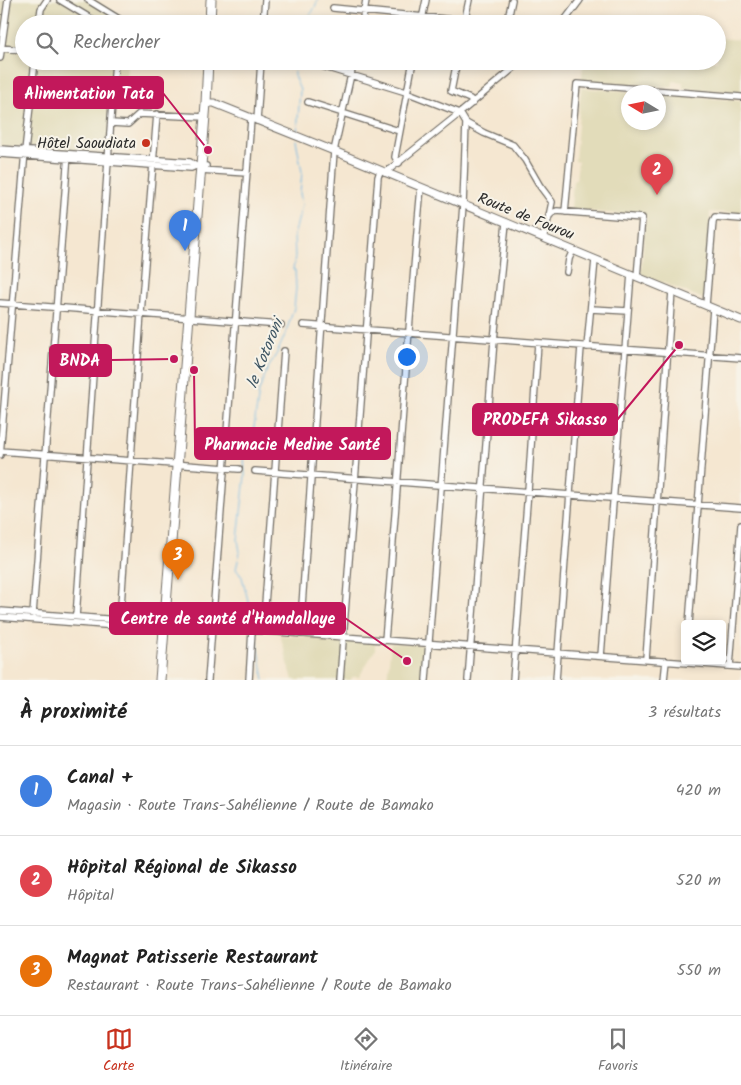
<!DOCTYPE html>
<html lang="fr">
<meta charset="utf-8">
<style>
:root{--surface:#fff;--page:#f6f6f6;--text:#222;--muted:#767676;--line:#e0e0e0;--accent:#c8321e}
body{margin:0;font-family:Kalam,sans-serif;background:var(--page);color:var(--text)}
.controls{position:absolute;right:15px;bottom:15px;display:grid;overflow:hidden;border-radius:5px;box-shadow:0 2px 8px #0003}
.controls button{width:45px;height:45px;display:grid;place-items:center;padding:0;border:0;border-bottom:1px solid var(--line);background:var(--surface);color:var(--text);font:25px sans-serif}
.compass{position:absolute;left:621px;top:85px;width:45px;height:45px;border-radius:50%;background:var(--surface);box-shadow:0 2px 8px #0003;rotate:280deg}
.you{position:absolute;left:406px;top:356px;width:18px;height:18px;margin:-12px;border:4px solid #fff;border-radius:50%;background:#1a73e8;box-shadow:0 0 0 8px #1a73e833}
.badge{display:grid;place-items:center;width:32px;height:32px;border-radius:50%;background:var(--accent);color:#fff;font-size:16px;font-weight:700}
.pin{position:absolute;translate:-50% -41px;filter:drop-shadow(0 1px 2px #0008)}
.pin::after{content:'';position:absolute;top:26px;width:18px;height:15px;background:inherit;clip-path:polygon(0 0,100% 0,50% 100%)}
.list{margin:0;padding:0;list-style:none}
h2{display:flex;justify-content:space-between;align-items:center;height:65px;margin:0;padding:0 20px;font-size:21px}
h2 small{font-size:16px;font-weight:400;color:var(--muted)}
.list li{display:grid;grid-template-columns:32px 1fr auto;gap:15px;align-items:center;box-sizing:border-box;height:90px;padding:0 20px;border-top:1px solid var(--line)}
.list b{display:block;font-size:19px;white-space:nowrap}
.list p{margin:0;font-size:16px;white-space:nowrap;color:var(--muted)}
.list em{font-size:16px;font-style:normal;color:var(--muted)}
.icon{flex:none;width:28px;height:28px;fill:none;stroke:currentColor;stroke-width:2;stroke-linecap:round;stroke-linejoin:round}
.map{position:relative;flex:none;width:741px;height:680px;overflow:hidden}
.search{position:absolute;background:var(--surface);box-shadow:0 2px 8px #0003;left:15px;right:15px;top:15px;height:55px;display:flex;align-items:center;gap:12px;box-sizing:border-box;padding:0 18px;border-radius:28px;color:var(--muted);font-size:19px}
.sheet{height:335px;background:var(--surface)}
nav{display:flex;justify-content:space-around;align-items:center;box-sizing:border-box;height:70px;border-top:1px solid var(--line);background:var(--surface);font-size:14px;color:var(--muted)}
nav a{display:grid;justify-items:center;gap:2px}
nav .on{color:var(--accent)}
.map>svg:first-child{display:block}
.built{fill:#e2dcba}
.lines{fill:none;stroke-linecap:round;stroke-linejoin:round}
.stream{stroke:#6cb7e5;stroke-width:1}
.minor-casing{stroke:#726d65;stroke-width:8}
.major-casing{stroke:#726d65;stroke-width:9}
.highway-casing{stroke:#726d65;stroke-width:11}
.minor{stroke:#fff;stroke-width:5.5}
.major{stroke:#fff;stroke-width:7}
.highway{stroke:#fff;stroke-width:9}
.poi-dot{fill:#c8321e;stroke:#f7f3e8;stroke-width:2}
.labels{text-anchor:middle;stroke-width:4;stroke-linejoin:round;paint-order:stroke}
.poi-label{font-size:15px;fill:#2b2b2b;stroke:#f7f3e8;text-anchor:end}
.street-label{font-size:15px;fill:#2b2b2b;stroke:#f7f3e8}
.water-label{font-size:16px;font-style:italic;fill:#3e5563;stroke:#f7f3e8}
.leader{fill:none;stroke:#c2185b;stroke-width:2}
.callout-dot{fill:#c2185b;stroke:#f7f3e8;stroke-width:2}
.callout{fill:#c2185b;stroke:#c2185b;stroke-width:2}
.callout-label{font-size:16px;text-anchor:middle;font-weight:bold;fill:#fff}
</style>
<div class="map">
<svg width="741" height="680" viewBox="0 0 741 680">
<rect width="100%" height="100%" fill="#f7f3e8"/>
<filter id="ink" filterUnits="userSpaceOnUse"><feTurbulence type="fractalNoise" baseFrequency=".02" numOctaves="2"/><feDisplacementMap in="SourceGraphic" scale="10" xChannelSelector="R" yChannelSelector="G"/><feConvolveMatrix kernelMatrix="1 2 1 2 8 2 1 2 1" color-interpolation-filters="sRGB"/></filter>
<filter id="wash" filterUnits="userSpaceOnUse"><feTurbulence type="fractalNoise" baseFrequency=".0096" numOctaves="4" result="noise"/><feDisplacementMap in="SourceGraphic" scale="20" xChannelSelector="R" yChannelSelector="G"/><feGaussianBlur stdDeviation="1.12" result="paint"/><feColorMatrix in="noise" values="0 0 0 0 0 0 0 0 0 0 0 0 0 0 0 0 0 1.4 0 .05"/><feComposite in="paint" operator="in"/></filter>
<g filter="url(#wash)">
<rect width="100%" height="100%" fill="#f5e7d1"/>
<!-- built -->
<path class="built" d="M0 0H94L129 21V24H24V61H127L125 105 114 106 112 153 0 145Z
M717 38 741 40V92L683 88V82L673 81 672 87 582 80 583 61H717Z
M581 88 638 92H628V122H658L659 94 741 101V213L710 212 704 298H701L641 274 646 216 571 210 573 180H576L578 162 575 161Z
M280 635 375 641V650L359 677H352L351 680H293Z
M391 643 425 645 423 680H387Z"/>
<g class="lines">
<!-- stream -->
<path class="stream" d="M303 24 313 11 318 0
M293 61 294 76 300 90 297 134
M255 628 242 577 236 569 240 552 238 540 245 476 244 454 251 441 254 427 259 391 267 370 277 353 285 335 294 308 296 288 295 270H293L295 257 294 236 302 205 300 193 302 172 296 140
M256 632 264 680"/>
</g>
</g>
<g filter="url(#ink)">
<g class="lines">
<defs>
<path id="minor" d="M60 0 100 24
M88 0 127 24
M333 8 465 21 515 24
M39 24 41 9 47 0
M110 24 114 16
M263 24 265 0
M362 24 366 0
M421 24 426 0
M464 24 469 0
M507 24 512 0
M562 24 580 0
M0 48 24 50
M0 58 8 0
M457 61 451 91 470 99 473 103
M465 61 501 64
M315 64 406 92 460 113 466 123 463 205 426 680
M308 102 399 131
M257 121 261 61
M111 123 128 124 139 114 205 117
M466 123 484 133 513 145 525 160 540 186 552 202 549 216
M0 149 190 162 196 166
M0 154 191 168 196 166H206
M399 163 395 157 413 61
M200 170 247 173
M385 173 460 113 522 61
M565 212 577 84 741 97
M543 238 549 216 552 213 557 211 642 218 637 277
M567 272 569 259 573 250
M0 303 281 325
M706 305 713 221 715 217 741 219
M591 309 628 311
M303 325 741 358
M587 347 595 260
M0 451 239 469
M0 455 25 151 35 61
M255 471 741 508
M0 611 741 667
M33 614 68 154
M0 617 169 630
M76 617 115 61
M120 620 141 313 157 114
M689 624 713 309
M263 631 284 351
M300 634 334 151 354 61
M385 640C398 489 407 338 421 188
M601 656 631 274
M646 659 672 291
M730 666 741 525
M208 680 251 119
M249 680 252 630
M340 680 378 177 380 171
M468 680 494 340 506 223
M513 680 528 491 538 343
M556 680 581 347
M664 680 666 661"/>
<path id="major" d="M206 103H214L334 151 741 320"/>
<path id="highway" d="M210 24 211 0
M160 680 206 103 208 61"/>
</defs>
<!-- minor casing -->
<use href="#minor" class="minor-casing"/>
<!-- major casing -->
<use href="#major" class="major-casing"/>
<!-- highway casing -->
<use href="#highway" class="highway-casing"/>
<!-- minor -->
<use href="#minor" class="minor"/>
<!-- major -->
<use href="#major" class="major"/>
<!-- highway -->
<use href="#highway" class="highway"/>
</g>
</g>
<!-- markers -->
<circle class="poi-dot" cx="146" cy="143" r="5"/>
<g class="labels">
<!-- poi labels -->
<g class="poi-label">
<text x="136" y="148">Hôtel Saoudiata</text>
</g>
<!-- street labels -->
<g class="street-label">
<text transform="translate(526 216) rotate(22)" y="5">Route de Fourou</text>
</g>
<!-- water labels -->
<g class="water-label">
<text transform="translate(264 353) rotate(-68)" y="6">le Kotoroni</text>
</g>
</g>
<!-- callouts -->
<path class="leader" d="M208 150L163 93M174 359L111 360M679 345L617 420M194 370L195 444M407 661L345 618"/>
<g class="callout-dot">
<circle cx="208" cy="150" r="5"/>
<circle cx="174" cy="359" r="5"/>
<circle cx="679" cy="345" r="5"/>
<circle cx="194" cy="370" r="5"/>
<circle cx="407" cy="661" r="5"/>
</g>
<g class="callout">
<rect x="14" y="77" width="149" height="31" rx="5"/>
<rect x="50" y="345" width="61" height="31" rx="5"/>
<rect x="473" y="404" width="144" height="31" rx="5"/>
<rect x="195" y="428" width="195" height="31" rx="5"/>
<rect x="110" y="603" width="235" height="31" rx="5"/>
</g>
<g class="callout-label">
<text x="89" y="99">Alimentation Tata</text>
<text x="80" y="366">BNDA</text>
<text x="545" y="425">PRODEFA Sikasso</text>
<text x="292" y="450">Pharmacie Medine Santé</text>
<text x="228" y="624">Centre de santé d'Hamdallaye</text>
</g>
</svg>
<div class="controls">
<button><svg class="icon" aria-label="layers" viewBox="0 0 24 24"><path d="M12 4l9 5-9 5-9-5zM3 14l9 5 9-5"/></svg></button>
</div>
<svg class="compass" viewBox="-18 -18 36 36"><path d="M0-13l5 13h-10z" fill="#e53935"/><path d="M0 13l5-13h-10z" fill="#767676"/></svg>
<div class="you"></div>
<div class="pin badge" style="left:185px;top:251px;background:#3f7fe0">1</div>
<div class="pin badge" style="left:657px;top:195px;background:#e0444e">2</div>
<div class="pin badge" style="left:178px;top:580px;background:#e8710a">3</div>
<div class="search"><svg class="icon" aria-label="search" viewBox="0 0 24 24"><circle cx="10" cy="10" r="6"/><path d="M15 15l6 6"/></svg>Rechercher</div>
</div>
<section class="sheet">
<h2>À proximité<small>3 résultats</small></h2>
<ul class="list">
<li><span class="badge" style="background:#3f7fe0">1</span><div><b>Canal +</b><p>Magasin · Route Trans-Sahélienne / Route de Bamako</p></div><em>420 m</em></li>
<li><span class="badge" style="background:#e0444e">2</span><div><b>Hôpital Régional de Sikasso</b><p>Hôpital</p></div><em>520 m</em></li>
<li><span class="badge" style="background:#e8710a">3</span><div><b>Magnat Patisserie Restaurant</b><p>Restaurant · Route Trans-Sahélienne / Route de Bamako</p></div><em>550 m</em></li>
</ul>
</section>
<nav>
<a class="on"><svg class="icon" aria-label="map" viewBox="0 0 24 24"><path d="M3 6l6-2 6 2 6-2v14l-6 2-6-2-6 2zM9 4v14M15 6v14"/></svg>Carte</a>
<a><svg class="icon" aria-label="directions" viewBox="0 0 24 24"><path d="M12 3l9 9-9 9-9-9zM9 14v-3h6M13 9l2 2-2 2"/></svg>Itinéraire</a>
<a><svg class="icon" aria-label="saved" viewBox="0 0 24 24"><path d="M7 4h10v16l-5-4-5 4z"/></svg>Favoris</a>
</nav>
